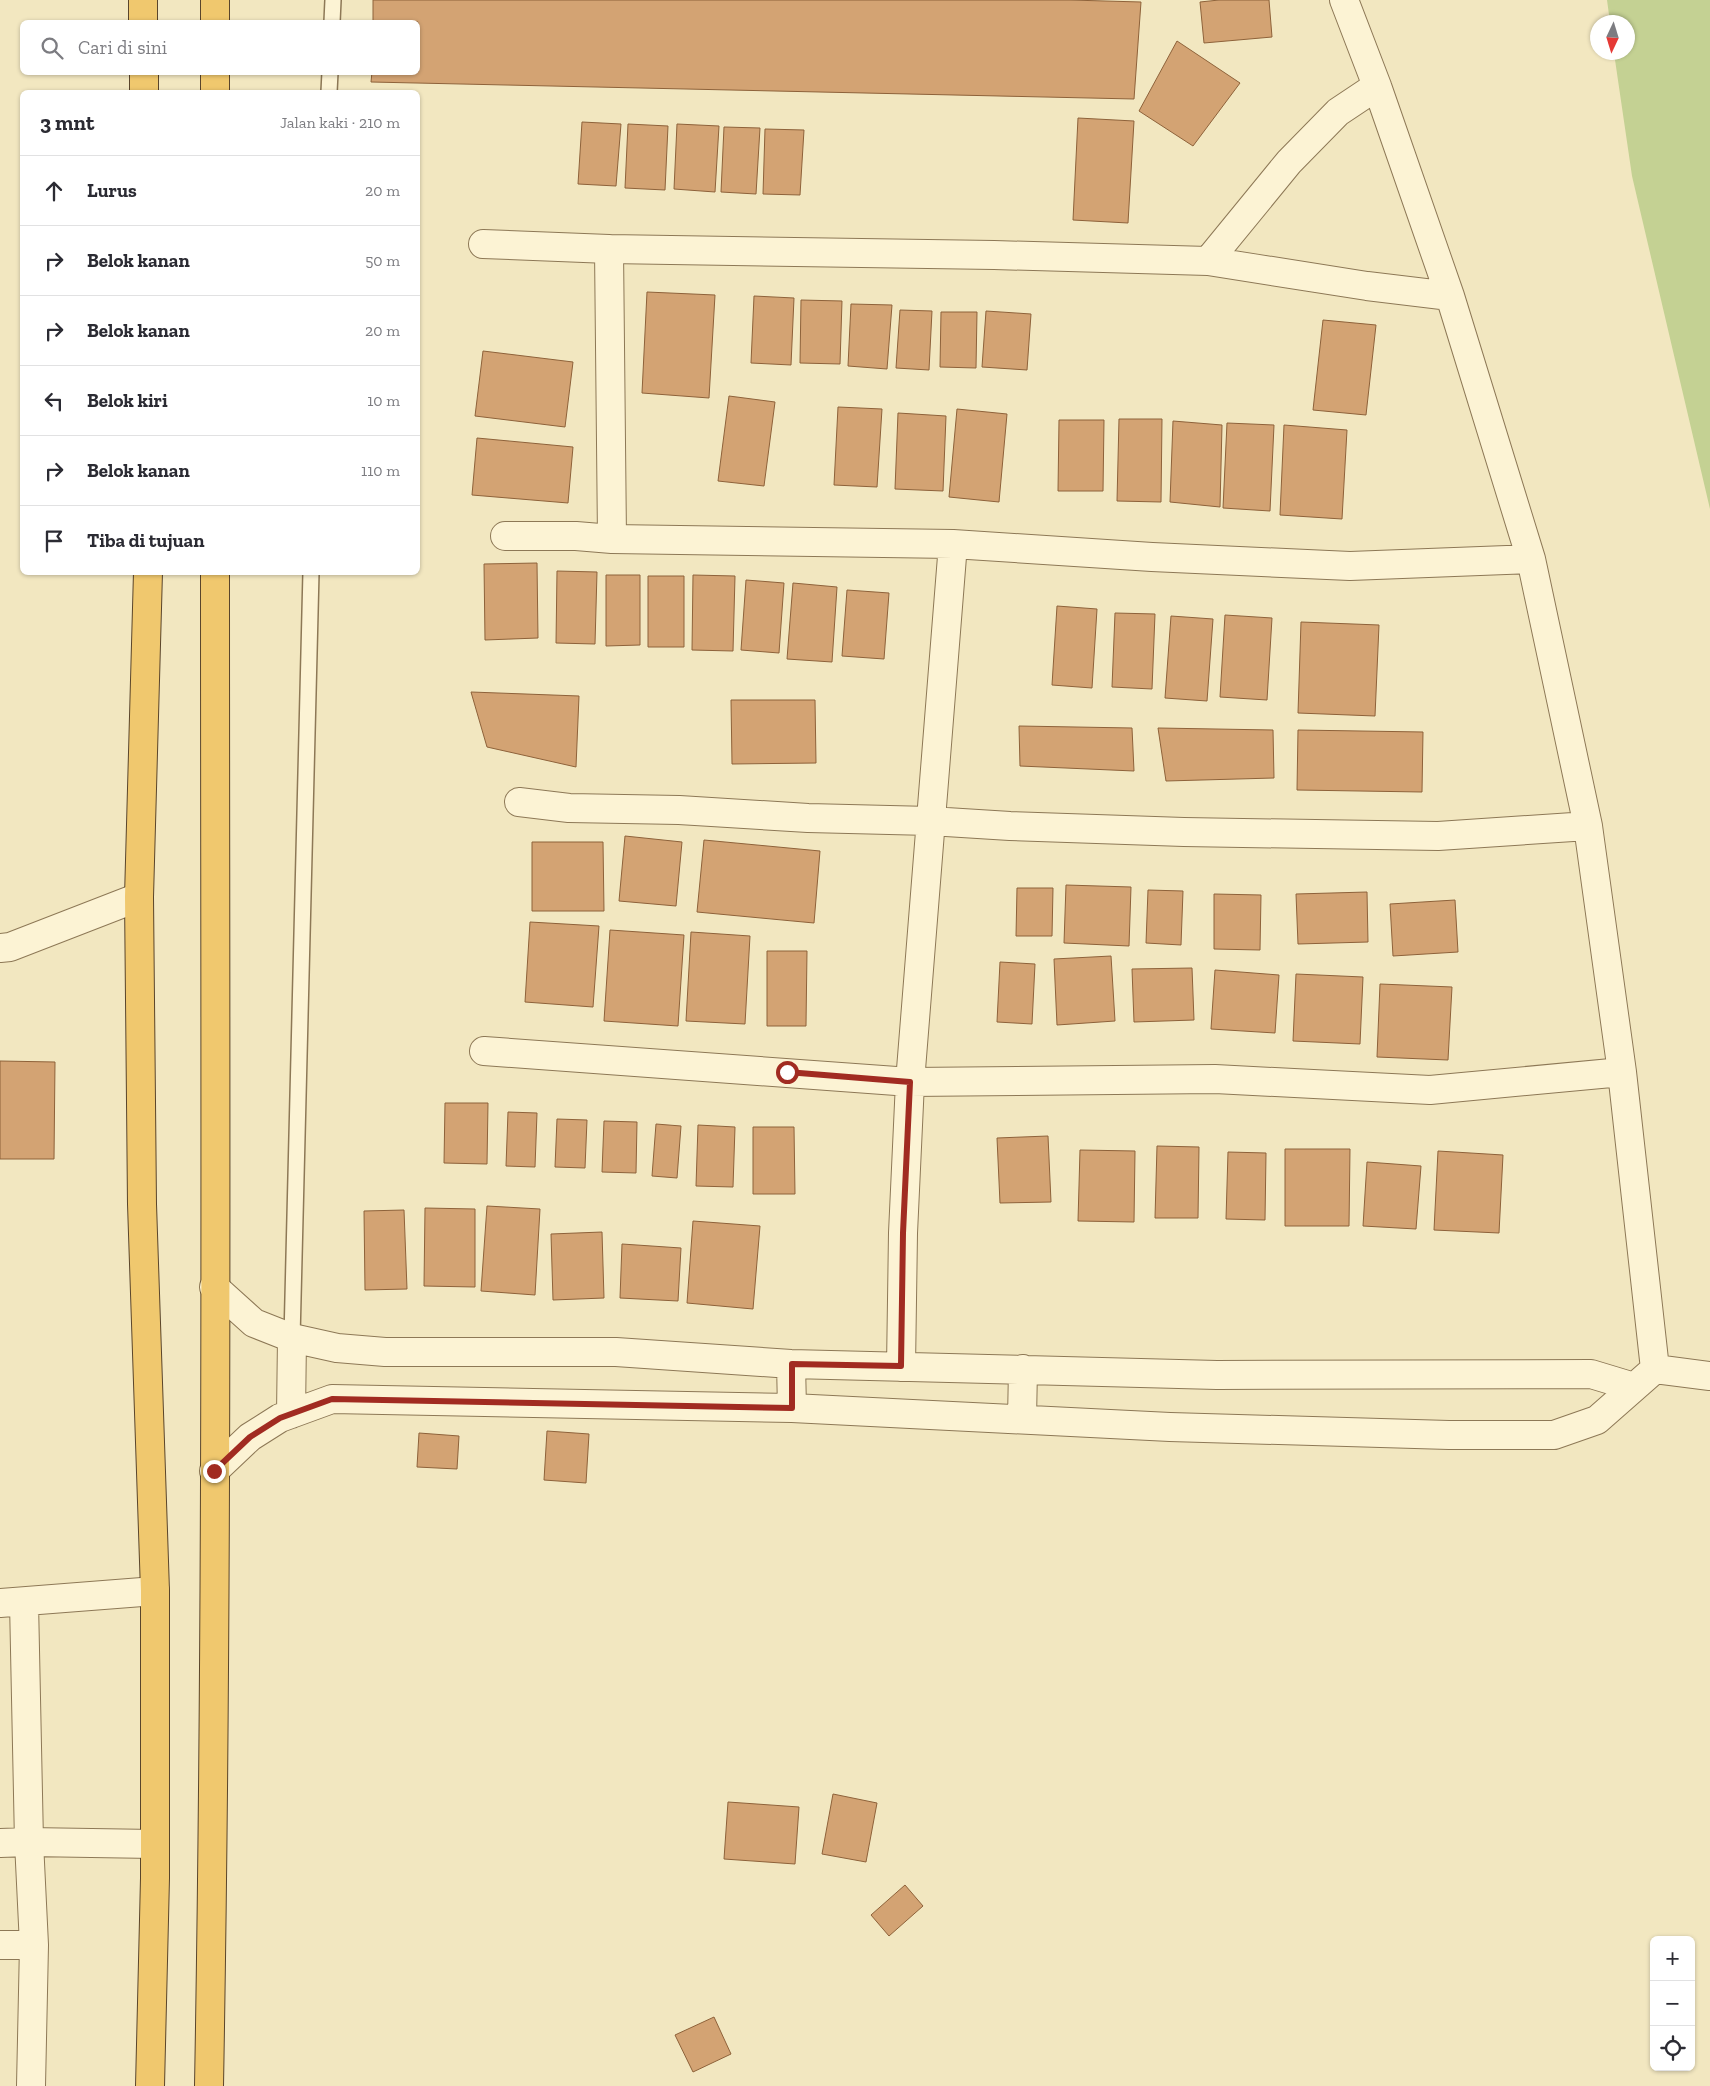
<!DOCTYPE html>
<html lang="id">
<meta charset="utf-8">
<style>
:root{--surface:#fff;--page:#f2f2f3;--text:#2b2b33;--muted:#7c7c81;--line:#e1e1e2}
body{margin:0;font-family:"Zilla Slab",serif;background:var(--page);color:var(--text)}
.controls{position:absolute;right:15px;bottom:15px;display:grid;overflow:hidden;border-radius:8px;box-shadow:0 1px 4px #0004}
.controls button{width:45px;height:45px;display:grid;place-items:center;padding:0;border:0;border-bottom:1px solid var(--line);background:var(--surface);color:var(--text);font:25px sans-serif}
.compass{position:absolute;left:1590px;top:15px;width:45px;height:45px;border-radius:50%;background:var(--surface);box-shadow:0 1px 4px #0004;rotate:184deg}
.stop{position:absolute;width:15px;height:15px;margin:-11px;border:4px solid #a12b21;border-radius:50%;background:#fff}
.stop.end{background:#a12b21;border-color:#fff;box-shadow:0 1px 5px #0008}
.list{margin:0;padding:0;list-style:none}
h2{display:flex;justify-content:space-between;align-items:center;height:65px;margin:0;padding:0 20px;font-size:21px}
h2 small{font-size:16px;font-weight:400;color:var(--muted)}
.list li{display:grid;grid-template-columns:32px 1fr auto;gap:15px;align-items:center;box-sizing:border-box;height:70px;padding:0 20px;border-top:1px solid var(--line)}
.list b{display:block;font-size:19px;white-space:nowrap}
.list em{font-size:16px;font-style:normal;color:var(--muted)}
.icon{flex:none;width:28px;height:28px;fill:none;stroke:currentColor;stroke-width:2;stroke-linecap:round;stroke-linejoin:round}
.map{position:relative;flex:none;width:1710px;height:2086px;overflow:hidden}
.search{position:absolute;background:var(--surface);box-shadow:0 1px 4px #0004;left:20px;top:20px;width:400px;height:55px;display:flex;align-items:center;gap:12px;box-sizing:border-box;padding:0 18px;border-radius:8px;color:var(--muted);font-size:19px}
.panel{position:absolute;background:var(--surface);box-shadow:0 1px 4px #0004;left:20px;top:90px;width:400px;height:485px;border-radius:8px}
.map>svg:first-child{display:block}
.green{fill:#c4d193}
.building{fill:#d3a373;stroke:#8e623a}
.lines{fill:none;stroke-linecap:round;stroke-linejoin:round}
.service-casing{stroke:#8d7856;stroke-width:18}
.minor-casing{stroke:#8d7856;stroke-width:30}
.trunk-casing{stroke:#5a452b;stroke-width:30}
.service{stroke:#fcf3d4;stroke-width:15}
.minor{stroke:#fcf3d4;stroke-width:28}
.trunk{stroke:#f0c86e;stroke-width:28}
.route{stroke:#a12b21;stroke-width:6}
</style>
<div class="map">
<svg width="1710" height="2086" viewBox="0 0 1710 2086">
<rect width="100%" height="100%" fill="#f2e7c0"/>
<!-- green -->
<path class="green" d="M1607 0H1710V509L1632 176 1614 53 1628 52V22H1610Z"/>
<!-- building -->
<path class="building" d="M373 0H1070L1141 2 1134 99 371 82 372 72H418V22H373Z
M1219 0H1269L1272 37 1204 43 1200 2Z
M1177 41 1240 83 1193 146 1139 111Z
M1078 118 1134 121 1128 223 1073 220Z
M582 122 621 124 616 186 578 184Z
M628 124 668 126 665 190 625 188Z
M677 124 719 126 715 192 674 189Z
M724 127 760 128 756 194 721 192Z
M765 129 804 130 800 195 763 194Z
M647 292 715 295 709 398 642 393Z
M754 296 794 298 791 365 751 363Z
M801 300 842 301 840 364 800 363Z
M851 304 892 305 887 369 848 366Z
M900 310 932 311 929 370 896 368Z
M986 311 1031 314 1027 370 982 367Z
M941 312H977L976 368 940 367Z
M1323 320 1376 325 1366 415 1313 410Z
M483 351 573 362 565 427 475 416Z
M729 396 775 402 764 486 718 481Z
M838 407 882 409 877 487 834 485Z
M957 409 1007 414 999 502 949 497Z
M898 413 946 416 943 491 895 489Z
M1119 419H1162L1161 502 1117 501Z
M1059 420H1104L1103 491H1058Z
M1173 421 1222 425 1220 507 1170 502Z
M1227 423 1274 425 1270 511 1223 508Z
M1284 425 1347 430 1342 519 1280 515Z
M477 438 573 447 568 503 472 495Z
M537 563 538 638 485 640 484 564Z
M557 571 597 572 595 644 556 643Z
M606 575H640V645L606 646Z
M693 575 735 576 733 651 692 650Z
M648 576H684V647H648Z
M746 580 784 583 779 653 741 650Z
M793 583 837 587 832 662 787 659Z
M847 590 889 593 884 659 842 656Z
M1057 606 1097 609 1092 688 1052 685Z
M1115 613 1155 614 1152 689 1112 687Z
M1225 615 1272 618 1267 700 1220 697Z
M1171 616 1213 619 1207 701 1165 698Z
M1301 622 1379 625 1375 716 1298 713Z
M471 692 579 696 576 767 487 747Z
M731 700H815L816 763 732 764Z
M1019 726 1132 728 1134 771 1020 766Z
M1158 728 1273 730 1274 778 1166 781Z
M1298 730 1423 732 1422 792 1297 790Z
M625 836 682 842 676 906 619 901Z
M704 840 820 851 814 923 697 912Z
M532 842H603L604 911H532Z
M1066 885 1131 887 1129 946 1064 943Z
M1017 888H1053L1052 936H1016Z
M1148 890 1183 891 1181 945 1146 943Z
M1367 892 1368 942 1298 944 1296 894Z
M1214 894 1261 895 1260 950 1214 949Z
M1455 900 1458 952 1393 956 1390 904Z
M530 922 599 926 593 1007 525 1002Z
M610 930 684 935 678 1026 604 1021Z
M691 932 750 936 745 1024 686 1021Z
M767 951H807L806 1026H767Z
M1111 956 1115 1021 1057 1025 1054 959Z
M1000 962 1035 964 1032 1024 997 1022Z
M1192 968 1194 1020 1134 1022 1132 969Z
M1215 970 1279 975 1275 1033 1211 1029Z
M1296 974 1363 977 1360 1044 1293 1041Z
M1380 984 1452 987 1448 1060 1377 1057Z
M0 1061 55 1062 54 1159H0Z
M445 1103H488L487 1164 444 1163Z
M508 1112 537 1113 535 1167 506 1166Z
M557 1119 587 1120 585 1168 555 1167Z
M604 1121 637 1122 636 1173 602 1172Z
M656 1124 681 1126 677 1178 652 1176Z
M698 1125 735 1127 733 1187 696 1186Z
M753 1127H794L795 1194H753Z
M1048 1136 1051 1202 1000 1203 997 1138Z
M1157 1146 1199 1147 1198 1218H1155Z
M1285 1149H1350L1349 1226H1285Z
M1080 1150 1135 1151 1134 1222 1078 1221Z
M1438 1151 1503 1155 1499 1233 1434 1230Z
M1228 1152 1266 1153 1265 1220 1226 1219Z
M1367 1162 1421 1166 1416 1229 1363 1226Z
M487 1206 540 1209 535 1295 481 1291Z
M425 1208 475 1209V1287L424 1286Z
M404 1210 407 1289 365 1290 364 1211Z
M693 1221 760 1226 753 1309 687 1303Z
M602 1232 604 1298 553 1300 551 1234Z
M622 1244 681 1248 678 1301 620 1298Z
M547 1431 589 1434 586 1483 544 1480Z
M419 1433 459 1436 457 1469 417 1467Z
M833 1794 877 1803 866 1862 822 1854Z
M728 1802 799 1807 795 1864 724 1859Z
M905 1885 923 1906 889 1936 871 1915Z
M714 2017 731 2054 693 2072 675 2035Z"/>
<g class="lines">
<defs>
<path id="service" d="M332 22 333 0
M329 92 330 72
M292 1338 311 572"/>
<path id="minor" d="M483 244 609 249 612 539 953 544 910 1082 903 1233 901 1367
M609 249 994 255 1208 261 1367 286 1450 296
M1208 261 1289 162 1338 112 1377 86
M505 536H576L612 539
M953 544 1152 557 1350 566 1531 559
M519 802 569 808 679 810 808 818 930 821 1010 826 1184 832 1438 836 1588 826
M0 948 10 947 139 897
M484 1051 910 1082 1215 1079 1430 1090 1622 1072
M214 1287 254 1323 292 1338 337 1348 385 1352H616L791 1364 1217 1375 1591 1374 1634 1387
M791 1364 792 1408
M1655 1369 1710 1376
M291 1414 292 1338
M1022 1419 1023 1369
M214 1471 250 1437 280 1418 332 1399 792 1408 1170 1427 1449 1435H1554L1597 1420 1655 1369 1622 1072 1588 826 1531 559 1450 296 1377 86 1344 0
M0 1603 155 1591
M0 1843 29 1842 24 1602
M0 1945H34
M31 2086 34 1945 29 1842 154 1844"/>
<path id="trunk" d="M143 0V22
M215 0V22
M144 72V92
M215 72V92
M148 572 139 897 142 1204 155 1591V1878L150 2086
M209 2086C218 1582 215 1077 215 572"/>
</defs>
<!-- service casing -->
<use href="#service" class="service-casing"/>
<!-- minor casing -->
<use href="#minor" class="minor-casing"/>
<!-- trunk casing -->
<use href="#trunk" class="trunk-casing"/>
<!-- service -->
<use href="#service" class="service"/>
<!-- minor -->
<use href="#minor" class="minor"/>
<!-- trunk -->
<use href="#trunk" class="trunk"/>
</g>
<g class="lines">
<!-- route -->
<path class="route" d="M214 1471 250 1437 280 1418 332 1399 792 1408V1364L901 1366 903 1233 910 1082 787 1072"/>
</g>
</svg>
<div class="controls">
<button>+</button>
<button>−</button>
<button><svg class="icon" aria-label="locate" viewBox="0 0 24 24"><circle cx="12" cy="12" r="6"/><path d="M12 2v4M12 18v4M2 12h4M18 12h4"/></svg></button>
</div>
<svg class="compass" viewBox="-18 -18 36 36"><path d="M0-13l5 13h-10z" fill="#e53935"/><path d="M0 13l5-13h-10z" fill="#7c7c81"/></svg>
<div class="stop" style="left:787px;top:1072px"></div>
<div class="stop end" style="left:214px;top:1471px"></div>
<div class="search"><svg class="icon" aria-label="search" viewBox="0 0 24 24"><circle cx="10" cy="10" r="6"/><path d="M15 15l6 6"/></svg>Cari di sini</div>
<section class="panel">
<h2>3 mnt<small>Jalan kaki · 210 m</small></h2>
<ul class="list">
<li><svg class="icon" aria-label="ahead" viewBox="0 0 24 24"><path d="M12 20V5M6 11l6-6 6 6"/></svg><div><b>Lurus</b></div><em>20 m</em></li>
<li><svg class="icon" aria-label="right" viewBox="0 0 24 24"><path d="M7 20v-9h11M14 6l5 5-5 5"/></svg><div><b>Belok kanan</b></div><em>50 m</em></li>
<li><svg class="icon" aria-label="right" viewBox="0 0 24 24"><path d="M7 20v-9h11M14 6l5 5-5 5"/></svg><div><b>Belok kanan</b></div><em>20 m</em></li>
<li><svg class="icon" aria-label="left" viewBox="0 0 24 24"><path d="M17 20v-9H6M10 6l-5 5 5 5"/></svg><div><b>Belok kiri</b></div><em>10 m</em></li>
<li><svg class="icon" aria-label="right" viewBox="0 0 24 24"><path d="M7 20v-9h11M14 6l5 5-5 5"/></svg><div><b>Belok kanan</b></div><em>110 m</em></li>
<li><svg class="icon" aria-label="arrive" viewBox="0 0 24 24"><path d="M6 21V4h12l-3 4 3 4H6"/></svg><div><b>Tiba di tujuan</b></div></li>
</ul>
</section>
</div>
